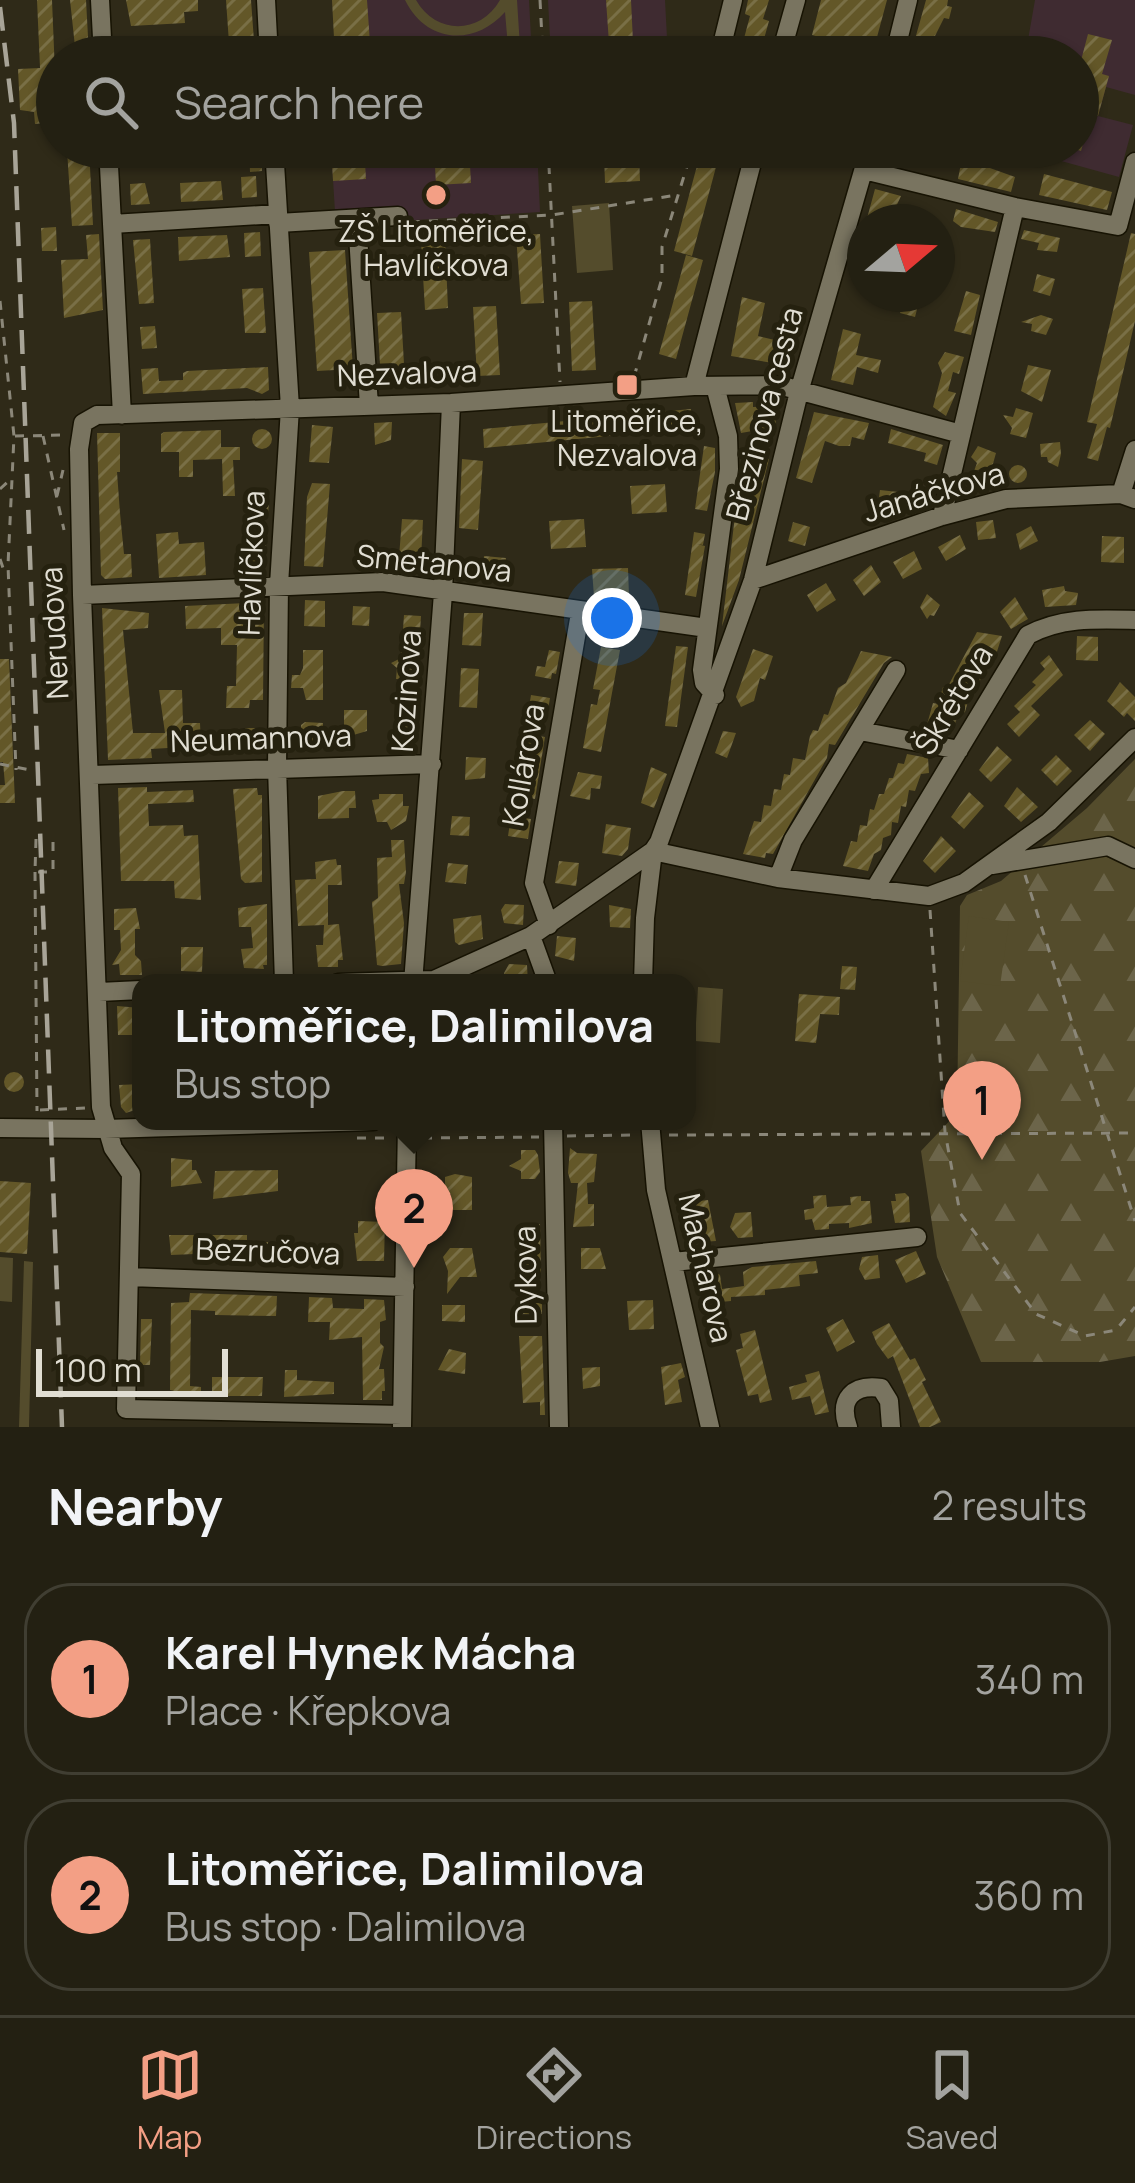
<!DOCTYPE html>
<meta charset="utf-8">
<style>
:root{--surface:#232012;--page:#2f2d20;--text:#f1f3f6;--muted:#a3a39f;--line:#403e32;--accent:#f39f85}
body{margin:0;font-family:Manrope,sans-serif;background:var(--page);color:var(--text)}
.compass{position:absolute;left:847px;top:204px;width:108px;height:108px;border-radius:50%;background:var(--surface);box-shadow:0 3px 9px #0004;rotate:71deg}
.scale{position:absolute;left:36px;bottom:30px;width:192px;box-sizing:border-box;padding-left:12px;border:6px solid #e1ded3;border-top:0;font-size:33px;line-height:42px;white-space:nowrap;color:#e1ded3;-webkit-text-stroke:9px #25210f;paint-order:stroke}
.you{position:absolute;left:612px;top:618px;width:42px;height:42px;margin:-30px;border:9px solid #fff;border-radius:50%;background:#1a73e8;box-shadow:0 0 0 18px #1a73e833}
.badge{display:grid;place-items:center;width:78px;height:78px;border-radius:50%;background:var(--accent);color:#111;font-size:39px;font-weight:700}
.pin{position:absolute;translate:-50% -99px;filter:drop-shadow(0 3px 6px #0008)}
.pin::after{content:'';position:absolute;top:63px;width:42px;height:36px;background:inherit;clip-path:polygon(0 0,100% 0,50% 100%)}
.popup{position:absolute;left:132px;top:974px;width:564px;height:156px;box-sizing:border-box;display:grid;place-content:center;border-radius:24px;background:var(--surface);filter:drop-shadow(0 3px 9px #0005);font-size:39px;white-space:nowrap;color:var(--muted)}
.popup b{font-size:45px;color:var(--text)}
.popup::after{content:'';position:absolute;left:50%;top:100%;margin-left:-24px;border:24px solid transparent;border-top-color:var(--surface)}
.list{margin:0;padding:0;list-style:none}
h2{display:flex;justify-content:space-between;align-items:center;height:156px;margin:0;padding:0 48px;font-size:51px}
h2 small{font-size:39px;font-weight:400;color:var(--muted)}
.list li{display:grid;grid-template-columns:78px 1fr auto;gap:36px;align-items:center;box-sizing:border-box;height:192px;margin:0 24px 24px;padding:0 24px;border:3px solid var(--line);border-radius:48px}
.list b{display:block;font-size:45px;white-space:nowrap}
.list p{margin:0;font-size:39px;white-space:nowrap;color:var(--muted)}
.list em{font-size:39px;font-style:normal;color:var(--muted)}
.icon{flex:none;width:66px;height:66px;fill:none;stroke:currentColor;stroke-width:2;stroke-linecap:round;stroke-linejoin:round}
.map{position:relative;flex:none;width:1135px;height:1427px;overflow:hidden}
.search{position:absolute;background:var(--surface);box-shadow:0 3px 9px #0004;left:36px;right:36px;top:36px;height:132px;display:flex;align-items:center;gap:30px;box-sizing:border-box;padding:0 42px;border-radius:66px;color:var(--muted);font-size:45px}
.sheet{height:588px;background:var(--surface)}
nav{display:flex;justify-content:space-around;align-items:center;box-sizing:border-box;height:168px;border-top:3px solid var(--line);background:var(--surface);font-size:33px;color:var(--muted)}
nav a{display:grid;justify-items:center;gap:6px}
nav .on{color:var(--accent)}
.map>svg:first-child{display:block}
.education{fill:#3f2b31}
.forest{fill:url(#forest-firs)}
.park{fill:#544c2c}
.building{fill:url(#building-hatch)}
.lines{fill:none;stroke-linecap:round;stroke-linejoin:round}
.minor-casing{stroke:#171303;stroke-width:21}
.path{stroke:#8b8779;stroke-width:3;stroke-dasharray:9 9;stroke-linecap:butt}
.minor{stroke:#797460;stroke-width:18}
.rail{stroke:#a8a497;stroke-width:4.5;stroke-dasharray:24 12;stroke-linecap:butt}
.poi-dot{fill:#f39f85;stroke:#25210f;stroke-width:4.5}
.labels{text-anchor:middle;stroke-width:10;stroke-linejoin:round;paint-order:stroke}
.poi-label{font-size:30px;fill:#e1ded3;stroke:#25210f}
.street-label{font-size:30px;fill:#e1ded3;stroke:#25210f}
</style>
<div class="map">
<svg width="1135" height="1427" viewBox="0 0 1135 1427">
<defs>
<pattern id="forest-firs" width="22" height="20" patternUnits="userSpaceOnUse" patternTransform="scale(3)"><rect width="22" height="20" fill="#544c2c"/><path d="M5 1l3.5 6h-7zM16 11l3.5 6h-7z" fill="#6c654a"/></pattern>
<pattern id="building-hatch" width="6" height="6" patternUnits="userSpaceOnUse" patternTransform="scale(3)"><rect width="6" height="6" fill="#635728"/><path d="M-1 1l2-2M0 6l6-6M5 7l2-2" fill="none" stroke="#796f46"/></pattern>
</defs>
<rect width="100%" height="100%" fill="#2f2a18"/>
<!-- education -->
<path class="education" d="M332 0H529L532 57H326L338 54Z
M548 0H665L668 57H551Z
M1035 0H1135V95L1106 87 1098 116 1133 125 1119 177 1011 147H1078V57H1025Z
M331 147H537L540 212 400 221 335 212Z"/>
<!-- forest -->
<path class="forest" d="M1135 759V1356L1100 1362H981L937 1257 921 1151 957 1113 960 906 967 895 1001 881 1087 808Z"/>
<!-- park -->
<path class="park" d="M405 0H416C436 35 480 35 500 0H517L520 47H508L505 12C474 47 426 43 405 0Z
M609 203 613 270 577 273 572 206Z
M969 916 1009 922 1000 986 960 981Z
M698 987 723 989 720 1043 695 1041Z
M0 1257 13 1258 12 1302 0 1301Z
M24 1261 33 1262 29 1427H19Z"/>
<!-- building -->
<path class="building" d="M37 0H52L57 122 35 124 34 112 20 110 18 69 40 68Z
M70 0H86L89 55 76 56Z
M126 0H198V11L184 12 185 23 131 26Z
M226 0H251L254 41 229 43Z
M332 0H367L370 43 357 44 358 57H335Z
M606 0H631L633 42 609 43Z
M748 0H769L763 19 769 21 759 57H739L750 16 745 14Z
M821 0H887L873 52 812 35Z
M926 0H948L947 6 952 7 949 19 944 18 934 38 938 39 934 57H910Z
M1088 34 1112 40 1102 74 1109 76 1098 116 1091 115 1081 151 1078 150V97L1086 70 1079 68Z
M499 45V57H453L452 48Z
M249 147H261L262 171 250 172Z
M331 147H364L366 179 333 181Z
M434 147H469L471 183 436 185Z
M893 147H913L906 166 889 162Z
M89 148 93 225 72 226 67 150Z
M701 151 719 156 692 256 674 251Z
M639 153 640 181 605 183 604 155Z
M962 158 1015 177 1011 192 958 179Z
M1044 174 1112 192 1107 210 1039 195Z
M256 176 257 197 242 198 241 177Z
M221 181 223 200 181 202 180 183Z
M145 183 150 204 131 205 130 184Z
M875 189 901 196 889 222H866Z
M956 209 998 222 995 232 961 227 953 221Z
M56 227 57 251H42L41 228Z
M1024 230 1060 238 1057 252 1037 250 1039 243 1021 239Z
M260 232 261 256 245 257 244 233Z
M1131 233 1135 234V321L1110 428 1107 427 1098 461 1087 458 1097 424 1087 422Z
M99 234 103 310 64 318 61 260 88 259 86 235Z
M540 234 544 303 521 304 516 235Z
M227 235 230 257 179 261 178 237Z
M150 239 154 303 139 304 133 240Z
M445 239 448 308 425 310 421 241Z
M345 250 353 369 317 371 309 252Z
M686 255 703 260 676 359 659 354Z
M1037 274 1055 279 1050 296 1033 291Z
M263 288 266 333H245L242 289Z
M966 291 980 295 971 335 954 331Z
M906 294H921L915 317 900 313Z
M742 297 765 303 758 336 779 341 773 363 731 356Z
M592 301 596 370 572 371 569 302Z
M496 306 500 375 477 376 473 307Z
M401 312 405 381 381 382 377 313Z
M1041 315 1053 319 1046 335 1031 331 1032 324 1021 322Z
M155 326 157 348 142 349 140 327Z
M843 329 861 334 856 355 881 360 878 373 857 367 853 385 831 380Z
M945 352 964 357 959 374 953 372 948 391 956 393 946 416 933 407 942 373 938 363Z
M1028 365 1051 370 1042 402 1021 391Z
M268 367 269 390 262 394 247 388 143 394 141 369 158 368 159 381 183 380V373L187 371Z
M753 402V407L775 406 776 427 741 433 735 403Z
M1016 408 1033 413 1026 438 1010 434 1012 428 1003 415 1013 417Z
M691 409 692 428 484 448 483 429Z
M814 412 869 423 864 440 852 437 850 446H839L825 441 812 483 796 478Z
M392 422 391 440 375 445 374 423Z
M312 425 333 427 329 463 309 462Z
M252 439a10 10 0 1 1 20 0a10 10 0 1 1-20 0Z
M891 429 943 445 937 465 924 461 926 453 888 443Z
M221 430V447H240V460H233L235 496H223L222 459 193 460V477H179V452H161V434L164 432Z
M97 433H120V472H117L120 513 124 554H131L132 577 105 579 101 575Z
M1060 442 1061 454 1058 467 1048 462 1047 457H1041L1040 444Z
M704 446 715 448V472L707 511 695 509Z
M978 446 996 453 989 478 985 468 974 471 977 463 971 457Z
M742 456 769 459 739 580 722 626Z
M462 459 483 461 478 530 459 528Z
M1009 474a9 9 0 1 1 18 0a9 9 0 1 1-18 0Z
M312 483 330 484 323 567 304 566 307 497Z
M665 484 667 512 632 514 630 486Z
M880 490 898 492 896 515 877 512Z
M250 497 269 498 268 518 249 516Z
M402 519 423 520 421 559 399 557Z
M584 519 586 547 551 549 549 521Z
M993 520 996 538 978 540 976 522Z
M793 522 810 527 805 546 788 541Z
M1031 526 1038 541 1020 550 1016 534Z
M178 532 179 544 204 542 206 575 159 578 156 534Z
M694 532 705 534 703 545 697 544 705 546 696 597 685 595Z
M960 535 966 549 946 561 938 547Z
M1102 536 1124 537V563L1101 562Z
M247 538 266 539 264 572 245 571Z
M914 551 922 569 903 579 893 562Z
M484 556 506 558 503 581 482 579Z
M871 565 881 582 864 596 853 580Z
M628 568 629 596 594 597 592 569Z
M826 583 836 600 817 612 807 595Z
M1064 586 1065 591 1078 593 1076 605 1045 607 1042 590Z
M927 594 940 605 934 616 930 615 927 619 920 607Z
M1015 597 1028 619 1011 629 1000 612Z
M305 600 325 601V627L304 626Z
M246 603 264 604 263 700H250L249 708H226L227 686H236L237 645H221V628L186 629 185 606Z
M353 606 370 607 369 626 352 625Z
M102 608 149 613 148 628 123 630 133 733H165L159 690H182L183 723H200L201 746 151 749 152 758 108 760Z
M464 613H483L481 646 462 645Z
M404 615 421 616 417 680 396 679 397 668 391 663 401 658Z
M977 632 1002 636 993 664 983 668 979 685 973 683 965 712 958 716 951 733 926 728 933 703 938 704 943 687 947 688Z
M1077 636 1098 637V661L1076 660Z
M676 646 688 647 677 727 665 726Z
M601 647 620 650 601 752 583 748 591 704 597 705 600 690 593 689Z
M753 649 773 656 765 680 760 678 754 701 741 707 736 697Z
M303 650H323V700H306L303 688H291L292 675H300L303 668Z
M549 650 560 652 556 674 552 673 551 679 535 676 537 666 545 667Z
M861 651 892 657 884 663 835 745 829 744 827 758 773 854 766 853 765 858 743 854 754 821 761 822 764 805 771 806 774 789 781 790 784 774 790 775 793 758 805 760 810 736 813 730 818 731 824 714 828 715 838 688 846 683Z
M1049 655 1063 675 1031 706 1040 715 1019 737 1007 724 1020 712 1014 706 1036 685 1032 682 1045 669 1040 663Z
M0 659H9L15 803H0V785H5L3 762H0Z
M461 668 479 669 477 708 459 707Z
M1120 682 1135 697V721L1127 713 1124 717 1107 701Z
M531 695 550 698 547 716 528 713Z
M397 701 416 702 414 739 395 738Z
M344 710H367V731L350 736 344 731Z
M1090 720 1105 734 1090 751 1074 735Z
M305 722 323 723V746L301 742V725Z
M244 728H263L262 745H243Z
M723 731 736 733 727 758 715 753Z
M527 734 545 737 535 799 518 796Z
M997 746 1012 760 991 782 979 770Z
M907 754 928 758 929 773 921 774 915 791 909 790 906 807 901 806 898 823 892 822 891 835 883 838 881 850 874 854 868 871 843 866 851 841 857 842 860 825 867 826 870 809 874 810 879 794H884L889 778H893L898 763 904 764Z
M1056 755 1072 771 1057 786 1041 770Z
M466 757 486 758 485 778 465 780Z
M651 767 667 774 654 808 641 803Z
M578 772 602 776 600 789 591 788 590 800 570 796Z
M147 787V792L193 790 194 802 148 804 149 826 183 825 184 836 198 835 201 900 175 898 174 881H121L118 788Z
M1017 787 1038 807 1021 822 1004 806Z
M257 788 258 795H262V882L245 883 241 879 233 789Z
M343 791H355L356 808H349V818L318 819V796Z
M969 792 984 806 964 829 951 817Z
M379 794H403V806H409L406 821 391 830 387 822H377L372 800 379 799Z
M452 816 470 817 469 836 450 835Z
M511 816 531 819 528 839 508 836Z
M606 824 631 828 628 849 622 856 602 853Z
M941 836 956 851 935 873 923 861Z
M391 840H404L406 872 404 884H399L404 923 401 964 382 966 377 965 372 902 378 898 377 858 392 857Z
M336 859 337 865H341L342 885H328V925L339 924 343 960H338V967H318L316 945H323L324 925 298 926 295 880 316 879 315 862Z
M559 861 579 863 576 886 555 883Z
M448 863 468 865 466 884 445 882Z
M267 904V965H263L264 969 244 968 241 949 253 948 251 927H239L238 908Z
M505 904 524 905 523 925 504 923 501 910Z
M609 905 631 909 630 928 610 927Z
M136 908 140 929H135V955L141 961 142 975H120L119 964 112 965 121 950 120 930H114V909Z
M481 915 483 939 459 945 455 942 453 919Z
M557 936 576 938 574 961 555 956Z
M181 947H203L202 972 181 971Z
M509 964 527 965 528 983H504V973Z
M842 966 857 967 855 990 840 989Z
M799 994 840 997 839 1015 820 1014 816 1043 795 1041Z
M117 1006 141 1008V1035H118Z
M4 1082a10 10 0 1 1 20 0a10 10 0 1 1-20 0Z
M141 1084V1108L126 1113 121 1107 119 1085Z
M570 1148 577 1153 597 1154 594 1182 587 1183 588 1204H594V1226L573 1227 578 1183H571L568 1173Z
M521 1150H535L538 1155 540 1172 535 1179H521V1171L509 1166 521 1159Z
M171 1158 192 1160V1170H196L202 1183 171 1187Z
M278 1170V1191L213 1199 215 1171Z
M455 1174 472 1177V1210H451V1194H445V1177Z
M0 1181 31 1183 27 1254 0 1252Z
M905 1193 909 1197 910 1222 895 1223 891 1201H896L895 1194Z
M826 1195 827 1207 851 1205 850 1197 861 1196V1201H870L872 1223 849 1228V1223L829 1224V1229L815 1230 812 1219 805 1220 804 1210 814 1208 813 1196Z
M708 1200 716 1241 702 1242V1234L688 1231 686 1217H692L691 1202Z
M751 1212 753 1237 738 1238 730 1227 735 1213Z
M358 1221 385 1222 384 1261H357L354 1233H358Z
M540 1224 541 1276H522L520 1225Z
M169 1235H247V1242H268L267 1254 247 1253V1257L233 1258H219V1253L171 1255Z
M450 1248H472L477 1277H460L447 1294 448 1271 443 1257Z
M581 1248H600L606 1269H581Z
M916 1251 926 1274 906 1283 895 1260Z
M878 1255 880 1278 865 1280 859 1269 862 1257Z
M816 1261 818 1273 799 1275 800 1286 765 1290V1295L731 1297V1301L720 1302 715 1295 705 1296 703 1275 714 1271 720 1275 722 1289 744 1286 743 1272 752 1267Z
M190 1293 277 1296 276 1316 215 1315V1311L191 1310 190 1386 201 1387V1397L170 1390 171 1303 189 1302Z
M309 1297 332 1298 333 1308 364 1309V1299L384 1300 386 1320 380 1322V1343L384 1347 379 1369H384L385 1391H382V1400H363L362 1337 329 1340 330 1322H308Z
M542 1297V1314H523L522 1298Z
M653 1300 654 1329 629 1330 627 1301Z
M442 1305H465V1322L442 1321Z
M141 1319H152L150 1365H140Z
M843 1319 855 1342 837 1352 826 1328Z
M889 1323 910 1360 915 1358 926 1380 922 1382 941 1422 930 1427H920L893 1356 888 1359 877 1344 872 1332Z
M755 1330 772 1400 760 1403 758 1394 748 1396 736 1350 743 1348 740 1334Z
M519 1336H542L545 1415H540V1402L523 1403Z
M449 1349 466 1353 465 1374 438 1370Z
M681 1363 685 1377 678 1380 682 1402 665 1405 661 1367Z
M600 1367V1386L583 1389 582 1368Z
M285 1370H297V1380L334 1382V1394L284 1397Z
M819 1371 829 1412 815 1415 810 1396 792 1400 789 1387 807 1382 805 1375Z
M212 1377H263L262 1396H212Z"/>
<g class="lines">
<defs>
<path id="minor" d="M100 0 103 57
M266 0 269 57
M719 57 733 0
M780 57 796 0
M894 57 908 0
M108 147 122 415
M274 147 290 408 279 585 277 767 284 983
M864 170 1015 207 1118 226 1135 162
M357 220 369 406
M278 223 398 216
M112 224 277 214
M694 386 756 147
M1121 494 1135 450
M942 516 1015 207
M753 580 942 516 1006 499 1121 494 1135 499
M82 595 383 582 707 628
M715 695 704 683 702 670 729 469 728 436 715 386
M860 731 959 750
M92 775 432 764
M653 851 778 878 929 896 964 883 1049 822 1135 738
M992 865 1108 846 1135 859
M778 878 793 840 896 670
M874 890 1028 635C1062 617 1097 619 1135 620
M549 925 534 883 580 613
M531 936 548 983
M338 983 434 980 531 936 653 851 659 842 753 580 799 392 870 147
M413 983 443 593 451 403
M643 983 645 918 653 851
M99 992 141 990
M553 1121 559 1427
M650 1121 656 1190 710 1427
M0 1128 105 1129 373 1121
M673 1262 917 1237
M129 1277 405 1287
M126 1409 131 1174 113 1148 101 1107 82 595 79 449 83 423 97 415 451 403 694 386 779 385 961 434
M126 1409 402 1415
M402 1427 407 1121
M848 1427C838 1399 853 1384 881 1388L889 1401 891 1427"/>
</defs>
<!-- minor casing -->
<use href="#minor" class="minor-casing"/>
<!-- path -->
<path class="path" d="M540 0 543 57
M548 147 560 382
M411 222 552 215 677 195
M0 301 14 436 8 565 16 770
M634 377 662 278V247L693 147
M15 436 65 435
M43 436 64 530
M0 489 12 478
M57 496 63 470
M0 559 4 571
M0 764 30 770
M36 839 35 872H53V839
M35 872 37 1111
M1025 875 1135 1221
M930 910 945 1132 960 1213 1036 1314 1085 1336 1116 1330 1135 1307
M40 1110 85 1108
M669 1135 1135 1133
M567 1136 635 1135
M357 1138H389
M423 1138 539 1137"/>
<!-- minor -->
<use href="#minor" class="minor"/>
<!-- rail -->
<path class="rail" d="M0 7 14 123 62 1427"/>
</g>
<!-- markers -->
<g class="poi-dot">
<circle cx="436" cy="195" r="12"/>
<rect x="615" y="373" width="24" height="24" rx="6"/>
</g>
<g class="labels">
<!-- poi labels -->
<g class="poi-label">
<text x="436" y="242">ZŠ Litoměřice,<tspan x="436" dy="34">Havlíčkova</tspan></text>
<text x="627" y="432">Litoměřice,<tspan x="627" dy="34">Nezvalova</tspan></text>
</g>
<!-- street labels -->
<g class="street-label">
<text transform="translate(407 374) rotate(-2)" y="10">Nezvalova</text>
<text transform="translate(765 414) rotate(-75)" y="10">Březinova cesta</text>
<text transform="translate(934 493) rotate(-16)" y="10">Janáčkova</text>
<text transform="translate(252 563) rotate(-88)" y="10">Havlíčkova</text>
<text transform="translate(434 564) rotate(6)" y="10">Smetanova</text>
<text transform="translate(55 633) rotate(-93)" y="10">Nerudova</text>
<text transform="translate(407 691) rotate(-86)" y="10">Kozinova</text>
<text transform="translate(954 700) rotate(-59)" y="10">Škrétova</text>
<text transform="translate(261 739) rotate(-2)" y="10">Neumannova</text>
<text transform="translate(524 765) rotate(-80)" y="10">Kollárova</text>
<text transform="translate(268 1252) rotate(2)" y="10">Bezručova</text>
<text transform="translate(705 1268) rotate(77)" y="10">Macharova</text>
<text transform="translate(526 1275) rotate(-91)" y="10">Dykova</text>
</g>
</g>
</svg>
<svg class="compass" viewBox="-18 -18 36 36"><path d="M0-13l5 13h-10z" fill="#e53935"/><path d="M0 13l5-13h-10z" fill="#a3a39f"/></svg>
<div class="scale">100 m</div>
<div class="you"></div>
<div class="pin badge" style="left:982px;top:1160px">1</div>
<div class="pin badge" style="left:414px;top:1268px">2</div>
<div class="popup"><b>Litoměřice, Dalimilova</b>Bus stop</div>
<div class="search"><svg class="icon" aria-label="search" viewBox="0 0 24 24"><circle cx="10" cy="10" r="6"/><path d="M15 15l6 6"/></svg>Search here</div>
</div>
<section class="sheet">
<h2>Nearby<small>2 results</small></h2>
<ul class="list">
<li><span class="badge">1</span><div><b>Karel Hynek Mácha</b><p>Place · Křepkova</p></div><em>340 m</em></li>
<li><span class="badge">2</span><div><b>Litoměřice, Dalimilova</b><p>Bus stop · Dalimilova</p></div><em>360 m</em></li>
</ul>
</section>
<nav>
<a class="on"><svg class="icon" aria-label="map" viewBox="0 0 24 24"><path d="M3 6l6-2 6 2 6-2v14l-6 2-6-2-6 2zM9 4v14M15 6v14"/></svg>Map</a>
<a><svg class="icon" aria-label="directions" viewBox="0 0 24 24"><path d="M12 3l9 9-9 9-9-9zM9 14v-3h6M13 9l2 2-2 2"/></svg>Directions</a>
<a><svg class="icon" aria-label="saved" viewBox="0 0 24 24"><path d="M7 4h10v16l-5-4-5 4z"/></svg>Saved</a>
</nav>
